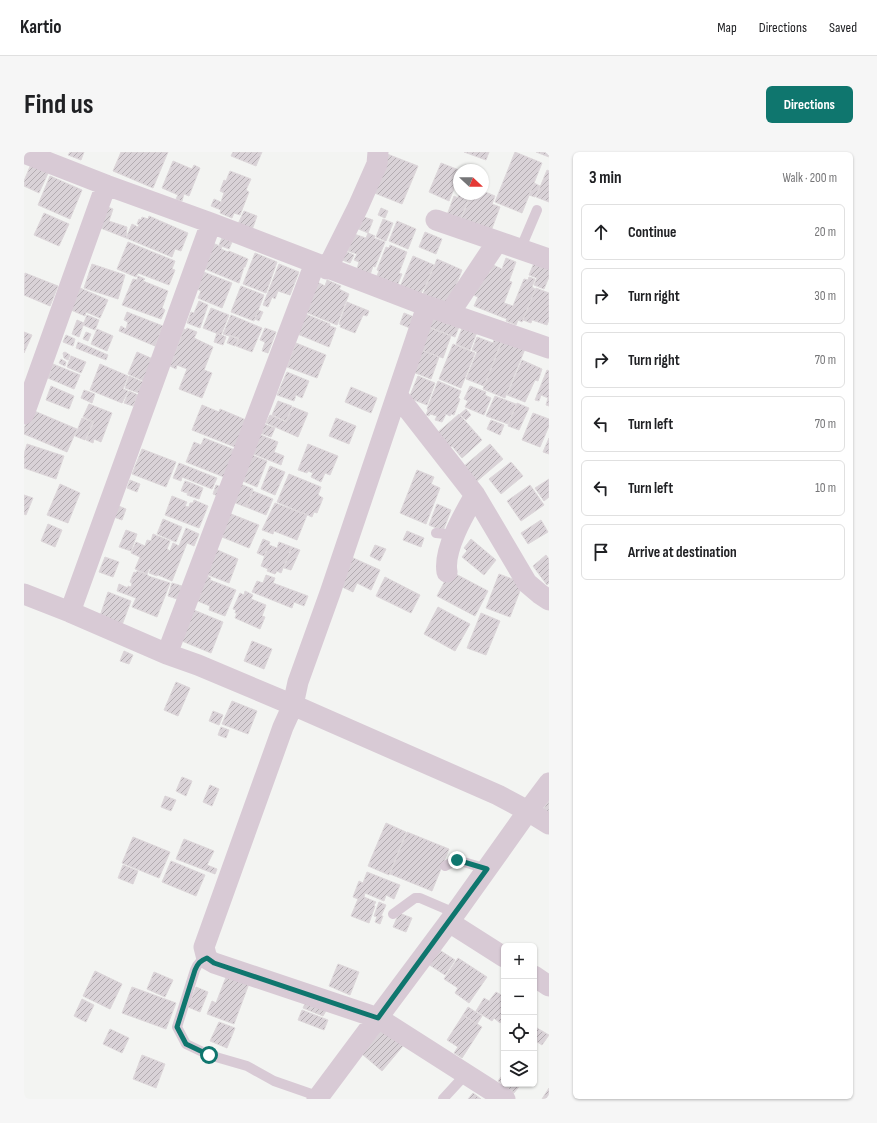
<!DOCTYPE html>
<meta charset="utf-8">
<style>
:root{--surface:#fff;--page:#f6f6f6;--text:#202124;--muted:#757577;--line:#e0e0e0;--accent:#0f766e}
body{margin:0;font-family:"Sofia Sans Condensed",sans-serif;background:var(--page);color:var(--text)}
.controls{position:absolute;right:12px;bottom:12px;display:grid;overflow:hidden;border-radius:6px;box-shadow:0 1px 3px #0004}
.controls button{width:36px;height:36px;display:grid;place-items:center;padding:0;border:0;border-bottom:1px solid var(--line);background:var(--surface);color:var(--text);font:20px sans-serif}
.compass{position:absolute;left:429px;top:12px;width:36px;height:36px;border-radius:50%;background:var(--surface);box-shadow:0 1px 3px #0004;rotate:112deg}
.stop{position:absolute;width:12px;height:12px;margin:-9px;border:3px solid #0f766e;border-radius:50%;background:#fff}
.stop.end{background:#0f766e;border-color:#fff;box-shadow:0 1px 4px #0008}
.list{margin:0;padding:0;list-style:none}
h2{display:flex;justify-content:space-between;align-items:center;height:52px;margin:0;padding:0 16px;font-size:17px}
h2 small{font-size:13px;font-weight:400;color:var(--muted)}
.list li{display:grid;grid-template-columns:26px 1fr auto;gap:12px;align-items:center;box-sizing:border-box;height:56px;margin:0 8px 8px;padding:0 8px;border:1px solid var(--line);border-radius:6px}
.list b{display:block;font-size:15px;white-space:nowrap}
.list em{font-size:13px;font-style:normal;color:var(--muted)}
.icon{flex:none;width:22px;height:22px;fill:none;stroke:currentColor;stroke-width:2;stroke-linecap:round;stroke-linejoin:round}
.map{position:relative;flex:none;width:525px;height:947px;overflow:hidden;border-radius:6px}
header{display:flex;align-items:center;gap:24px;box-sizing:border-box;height:56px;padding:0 20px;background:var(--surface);border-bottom:1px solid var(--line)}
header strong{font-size:19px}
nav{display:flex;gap:22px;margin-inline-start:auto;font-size:14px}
.intro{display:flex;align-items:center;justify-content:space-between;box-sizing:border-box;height:96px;padding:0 24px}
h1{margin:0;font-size:28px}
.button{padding:10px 18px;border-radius:6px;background:var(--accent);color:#fff;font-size:14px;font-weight:700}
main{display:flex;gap:24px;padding:0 24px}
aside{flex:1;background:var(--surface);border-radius:6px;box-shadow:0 1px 3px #0004}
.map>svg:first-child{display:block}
.building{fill:url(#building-hatch);stroke:#ddd7da}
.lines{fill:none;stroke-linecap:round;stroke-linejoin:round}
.service{stroke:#d8cad5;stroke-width:10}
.minor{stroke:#d8cad5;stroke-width:21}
.route{stroke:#0f766e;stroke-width:5}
</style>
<header>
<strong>Kartio</strong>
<nav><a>Map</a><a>Directions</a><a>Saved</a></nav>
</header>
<div class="intro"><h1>Find us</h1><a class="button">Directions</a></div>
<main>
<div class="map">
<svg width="525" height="947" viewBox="0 0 525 947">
<defs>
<pattern id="building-hatch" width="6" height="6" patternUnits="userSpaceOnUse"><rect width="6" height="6" fill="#d9d2d7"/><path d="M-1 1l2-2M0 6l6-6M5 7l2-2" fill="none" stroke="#b3acb1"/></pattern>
</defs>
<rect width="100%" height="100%" fill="#f3f4f2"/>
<!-- building -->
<path class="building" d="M46 0H60L57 8 44 3Z
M97 0H144L129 36 89 19Z
M209 0H238L232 14 207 4Z
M358 0 394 14 378 52 343 38Z
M440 0H465L462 8Z
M491 0 518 11 498 61 471 50Z
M512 0H525V5Z
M149 9 168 17 170 13 176 16 165 44 160 42 158 49 152 47 154 43 138 36Z
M417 11 435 18V25L425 49 405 40Z
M7 12 25 19 15 41 0 34V29Z
M523 18 525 19V50L512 45Z
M206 19 227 27 222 38 225 40 216 63 210 61 208 66 196 61 197 58 187 54 190 47 197 50 200 41 196 39 200 28 202 29Z
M26 24 58 38 46 67 14 53Z
M510 31 516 34 511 45 505 43Z
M459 39 471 44 468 52 476 55 467 79 437 68 447 42H459Z
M435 42 446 43 436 68 423 63 430 44 434 46Z
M81 54 89 57 85 69 103 75 102 86 74 75Z
M357 56 364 59 361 66 354 63Z
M220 59 233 64 228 78 214 72Z
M20 61 45 72 35 94 10 83Z
M125 64 164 81 157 99 151 97 148 105 102 86 108 72 114 75 115 73 113 72 115 67 117 68 118 65 124 67Z
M337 64 349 68 344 81 332 76Z
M359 67 369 71 362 89 352 85Z
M373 69 392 77 384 97 365 89Z
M401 80 418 87 412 102 395 95Z
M344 81 351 84 350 86 361 90 351 115 349 114 346 123 333 117 335 110 330 108 333 102 324 99 330 82 342 86Z
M198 86 208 90 205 97 195 93Z
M184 89 198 95 197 97 204 100 205 99 224 107 221 115H220L215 131 174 114Z
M104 90 151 109 148 117 151 118 145 133 114 121 112 125 93 117Z
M366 93 383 100 375 121 378 122 373 134 352 126 355 119 353 118 362 95 365 96Z
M316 97 330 103 326 111 313 106Z
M231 101 253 110 242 141 219 132Z
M389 104 410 113 400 137H399L396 144 376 135Z
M482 106 492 110 485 129 488 130 480 151 489 154 500 127 504 128 505 125 511 127 508 135 511 137 498 170 494 168 492 173 482 169 483 167 450 154 454 145 449 143 459 118 466 121 469 113 478 117Z
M413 107 438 118 424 153 399 142Z
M510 111 525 117V125L520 137 510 133 513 126 505 123Z
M68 112 101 123 94 147 60 136Z
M255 112 275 120 266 143 254 139 251 147 248 145 244 155 239 153Z
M177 119 208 131 198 156 174 146 177 139 171 136Z
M1 121 34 134 26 154 0 143Z
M114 124 121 127 119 129 144 139 138 156 141 158 137 167 98 153 109 127 113 128Z
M303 128 317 134 315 137 325 142 313 173 274 157 293 130 301 134Z
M217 134 240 143 230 169 207 160Z
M56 136 84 148 76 166 62 160 61 164 47 158Z
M512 136 525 141V168L523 173 508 168 507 171 499 168Z
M175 149 184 153 176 176 163 171 167 160 170 161Z
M323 150 345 159 343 164 339 163 331 181 316 175 317 173 315 172Z
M187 156 205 163 197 183 179 176Z
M234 158 239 160 235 169 231 167Z
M103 160 139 174 131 194 95 179 97 174 102 177 104 170 100 168Z
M279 161 306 172V174L312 176 305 195 271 181Z
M380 161 390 165 386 176 376 172Z
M408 161 436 172 431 185 403 174Z
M63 163 75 168 71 178 59 173Z
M207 163 238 176 228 200 212 194 215 186 205 183V184L199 182Z
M53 168 60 171 55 185 48 182Z
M439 174 453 180 446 198 432 192Z
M403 175 427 184 419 206 395 197Z
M163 176 173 180 170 186 189 195 180 218 188 221 178 246 155 237 163 217 153 213 152 217 146 214 160 177 162 178Z
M241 176 252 180 244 201 238 199 241 190 236 188Z
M73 177 89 184 83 199 67 192Z
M0 180 8 183 0 201Z
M62 180 67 182 64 189 59 187Z
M193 181 202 185 199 193 190 190Z
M42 183 51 187 49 194 39 190Z
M206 184 214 187 211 194 203 191Z
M453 185 469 191 470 188 477 190 460 234 442 227 453 200 448 198Z
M54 190 84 203 82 208 52 196Z
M478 190 501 197 481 246 459 237Z
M272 191 302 203 293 226 263 215Z
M429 192 451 201 437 236 415 227Z
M394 197 415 205 407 227 389 220Z
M41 200 46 203 44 208 40 206 39 201Z
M113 200 129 207 120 229 104 222Z
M47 204 62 210 57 221 43 215Z
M37 207 42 210 41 214 35 211Z
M498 208 518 217 514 229 511 228 501 250 483 243Z
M29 212 56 223 50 237 24 226Z
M76 212 104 224 99 237 104 239 98 251 66 238Z
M523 218 525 219V254L522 253 524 246 517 243 515 249 511 248Z
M263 220 285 229 278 246 272 243 270 249 253 243Z
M105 224 119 230 115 241 101 236Z
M394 224 411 231 403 253 385 246Z
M414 229 437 239 434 246 436 247 430 263 427 262 426 264 422 262 418 270 411 268 413 264 406 262 405 264 402 263 404 258 403 257Z
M27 234 50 244 45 257 22 248Z
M446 234 462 240 461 243 467 246 460 263 441 255 444 249 440 247Z
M327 235 353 246 347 261 321 250Z
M60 238 71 242 68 251 57 246Z
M105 239 114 243 109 254 100 251Z
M471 244 492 252 484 272 462 264Z
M254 249 268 254 262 269 248 263Z
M493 251 505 256 495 278 484 274Z
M65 252 88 261 77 290 70 287 69 291 62 288 70 270 59 265Z
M178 253 195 260 196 257 222 268 211 295 168 278Z
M269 255 284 261 274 285 242 271 246 263 262 270Z
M442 257 447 263 442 268 436 262Z
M8 258 53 277 43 300 0 282V276Z
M509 261 525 267V274L516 295 498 288Z
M435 262 458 288 438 306 428 294 422 300 413 281Z
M58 266 69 270 61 288 51 284Z
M312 266 332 274 325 292 305 284Z
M467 268 480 273 476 283 463 277Z
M237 271 251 276 247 285 233 280Z
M232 281 254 290 250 300 260 304 257 313 227 301Z
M180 286 211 298 200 325 162 310 170 290 177 293Z
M525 286V302L519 300Z
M3 292 40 304 32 327 0 316V302Z
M284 292 314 304 306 323 301 321 297 330 287 325 289 321 284 319 283 321 274 318Z
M466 292 479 307 452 330 439 315Z
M118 297 152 310 142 335 108 322Z
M223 301 243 309 233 335 214 327Z
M487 310 499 324 477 342 465 327Z
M155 311 193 326 188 337 158 325 157 329 149 326Z
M246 314 261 320 251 343 237 337Z
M393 318 410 325 407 332 416 336 402 372 376 361Z
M265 322 297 335 294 343 299 346 293 361 290 360 288 365 253 350Z
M525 327V345L520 349 511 336Z
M106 328 116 332 113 340 103 336Z
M161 329 167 331 163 341 157 339Z
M167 331 179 336 175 347 163 343Z
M36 332 56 341 44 371 23 363Z
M216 332 229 337 222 355 209 350Z
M192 333 203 337 199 346 189 342Z
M506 333 520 353 497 369 483 349Z
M229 339 249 347 242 363 222 355Z
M0 343 9 346 2 363 0 362Z
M148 344 163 350 161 354 165 355 166 351H169L170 348 184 354 175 376 141 363Z
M251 351 283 363 273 388 250 379 249 382 238 378Z
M413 352 427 358 419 379 405 373Z
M92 353 102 357 98 368 87 364Z
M202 360 235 373 225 396 193 383Z
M139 367 158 375 152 390 133 382Z
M517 368 524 380 504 392 497 381Z
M24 372 38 378 31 395 17 389Z
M162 376 175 382 170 394 163 391 148 429 134 423 133 424 125 421 127 417H125L123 422 111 417 116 405 107 401 112 390 121 394 123 388 127 389 129 382 146 389 143 397 146 399 149 391 155 394Z
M102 378 113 382 107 399 95 395Z
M383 379 400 386 397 395 379 388Z
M239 387 246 390 240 404 233 401Z
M447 387 472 408 460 423 438 405 443 399 440 396Z
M255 390 268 395 257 421 253 419 251 422 243 419 244 417 237 414 245 393 253 396Z
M351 393 362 397 356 409 346 404Z
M268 395 276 398 267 418 260 416Z
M189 396 214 407 205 431 179 421Z
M522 403 525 407V431L523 433 509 414Z
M81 405 95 410 89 425 75 420Z
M327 405 356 418 347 438 333 431 329 440 314 433Z
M113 419 124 423V424L146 431 133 465 108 455 112 446 93 439 95 432 104 436V434L107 435 108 431 106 430 110 420 112 421Z
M426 419 464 439 451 464 413 444Z
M475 422 499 431 486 465 462 456Z
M181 423 187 426 186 428 212 438 201 464 185 458 186 454 166 446Z
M242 423 251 426 249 431 284 444 280 454 270 450 268 456 228 440 233 429 239 431Z
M361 425 396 443 387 461 352 444Z
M148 431 158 434 153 447 144 444Z
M221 439 229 443 227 447 242 453 238 464 241 465 236 477 211 466 213 461H211L212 458 209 457 216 441 220 443Z
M84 440 107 449 98 473 76 464Z
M414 455 446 472 431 499 400 482Z
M165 456 199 470 187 501 153 487Z
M457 461 476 469 462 503 443 496Z
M228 489 248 497 240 517 220 509Z
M100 499 109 503 105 512 96 509Z
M152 530 166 536 154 564 140 558Z
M208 549 233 559 224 582 198 572Z
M189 559 199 563 195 573 185 569Z
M197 575 205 578 202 586 194 583Z
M158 625 168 629 162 644 152 639Z
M186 633 195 637 188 654 179 650Z
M141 644 152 648 147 659 137 655Z
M525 648V665L517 661Z
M362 671 382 680 365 723 344 714Z
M383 680 425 697 408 739 366 722Z
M109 685 146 700 135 726 98 711Z
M160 687 190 699 183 713 193 717 191 722 152 707Z
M147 709 181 723 172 744 138 730Z
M99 713 114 719 109 732 94 726Z
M343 720 376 733 370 747 362 743 360 749 341 741 340 745 352 750 350 753 351 754 345 771 327 764 334 747 329 745 335 729 339 731Z
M355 750 362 753 357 764H359L356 772 351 770 353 765 350 764Z
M375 761 388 766 382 780 369 775Z
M414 797 431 808 421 823 404 812Z
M434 806 463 825 445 851 431 841 434 836 420 827Z
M314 812 335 820 326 843 305 834Z
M71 819 98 832 86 857 59 844Z
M130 820 149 828 141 845 123 837Z
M204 820 226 829 210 872 183 862 188 849 192 851Z
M108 835 152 851 142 877 98 861Z
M172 835 184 840 176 860 164 855Z
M472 840 479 844 477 848 480 851V865L476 871 470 866 468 869 452 859 460 846 465 849Z
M58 847 70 853 62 870 50 864Z
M282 850 303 857 299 864 279 856Z
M444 855 458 864 453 872 439 863Z
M278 858 304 868 300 878 274 868Z
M439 863 458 875 438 906 430 901 434 895 423 888Z
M195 870 211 876 203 896 186 889Z
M513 876 525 883 518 893 510 888V880Z
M86 877 105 886 98 901 79 892Z
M358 877 379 894 358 919 338 902Z
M118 903 141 912 132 936 109 927Z
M480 921V932H497L490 941 474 929Z
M525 936V947H518Z
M449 941 457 947H444Z"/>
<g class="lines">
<!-- service -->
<path class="service" d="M496 98 513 58
M412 381 431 383
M421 714 433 708 463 717
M369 762 391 746H396L431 761
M183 807C176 809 174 811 171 818L153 875 162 892 185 903 223 914 250 929 296 945
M419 947 442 922"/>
<!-- minor -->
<path class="minor" d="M0 1 82 33 187 71 403 154 525 196
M412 68 525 107
M303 117 334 55 353 12 354 0
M403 154 306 441 274 530 269 553 259 575 180 795 183 807 190 811 354 866 481 947
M425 162 473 90
M373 243 451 343 503 431 516 442 525 448
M0 262 82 33
M423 420C419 398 440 362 451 343
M0 442 46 460 143 502 174 513 269 553 474 643 504 659 525 672
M46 460 187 71
M143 502 291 111
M425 770 480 805
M510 824 525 834
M293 947 425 770 504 659 525 631"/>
</g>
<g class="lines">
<!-- route -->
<path class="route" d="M185 903 162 892 153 875 171 818C174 811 176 809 183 806L190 811 354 866 463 717 433 708"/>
</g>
</svg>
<div class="controls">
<button>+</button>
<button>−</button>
<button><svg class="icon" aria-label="locate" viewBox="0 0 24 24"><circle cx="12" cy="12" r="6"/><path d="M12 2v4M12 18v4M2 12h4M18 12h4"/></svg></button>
<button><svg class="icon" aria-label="layers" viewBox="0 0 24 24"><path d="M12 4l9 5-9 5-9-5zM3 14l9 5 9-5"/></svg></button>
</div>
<svg class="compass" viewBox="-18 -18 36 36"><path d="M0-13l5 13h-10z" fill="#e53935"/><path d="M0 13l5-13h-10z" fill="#757577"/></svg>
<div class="stop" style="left:185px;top:903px"></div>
<div class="stop end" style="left:433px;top:708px"></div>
</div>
<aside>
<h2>3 min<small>Walk · 200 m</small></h2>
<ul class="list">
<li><svg class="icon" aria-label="ahead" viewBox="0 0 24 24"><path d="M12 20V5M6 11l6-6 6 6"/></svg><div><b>Continue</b></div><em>20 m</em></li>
<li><svg class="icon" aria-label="right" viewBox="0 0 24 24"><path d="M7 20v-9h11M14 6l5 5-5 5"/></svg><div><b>Turn right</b></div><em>30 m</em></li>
<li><svg class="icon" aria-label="right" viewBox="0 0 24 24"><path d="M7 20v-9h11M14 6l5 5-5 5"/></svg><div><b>Turn right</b></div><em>70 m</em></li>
<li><svg class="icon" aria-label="left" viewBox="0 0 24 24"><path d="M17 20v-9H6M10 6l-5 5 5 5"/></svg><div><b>Turn left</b></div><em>70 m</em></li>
<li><svg class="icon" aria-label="left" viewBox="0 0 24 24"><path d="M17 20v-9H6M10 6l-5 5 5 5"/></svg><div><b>Turn left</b></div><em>10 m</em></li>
<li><svg class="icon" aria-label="arrive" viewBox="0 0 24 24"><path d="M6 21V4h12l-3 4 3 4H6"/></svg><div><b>Arrive at destination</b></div></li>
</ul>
</aside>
</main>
